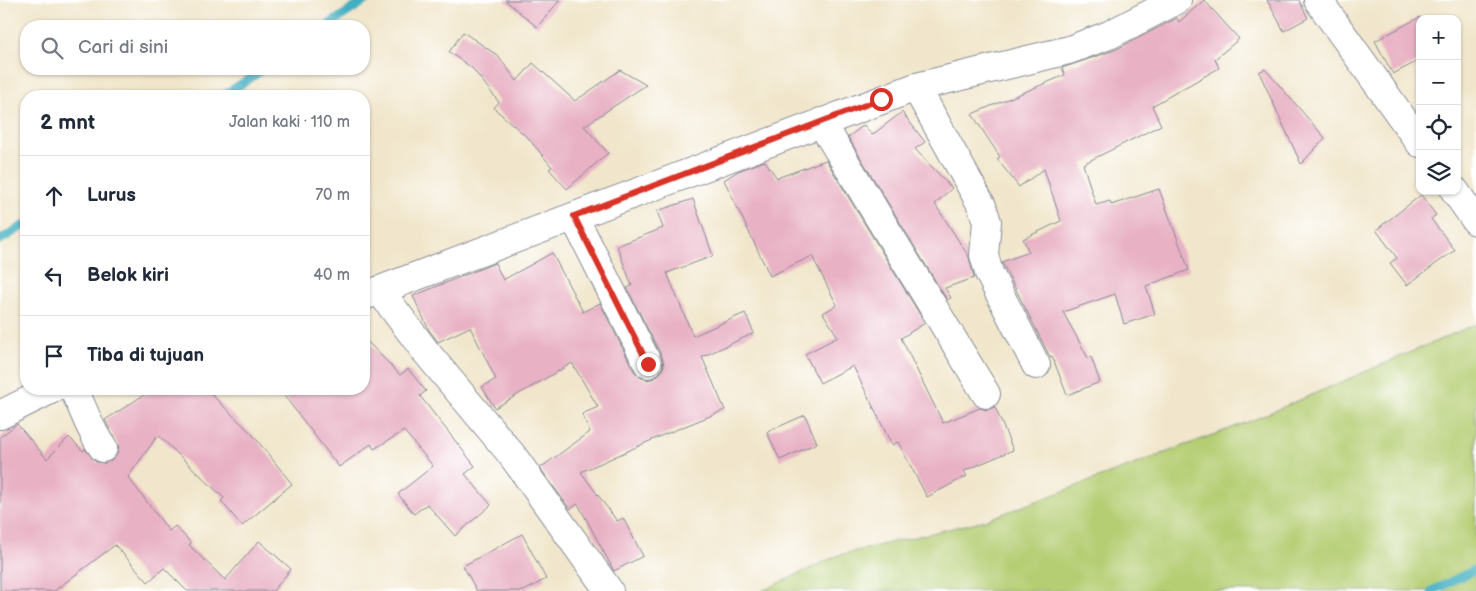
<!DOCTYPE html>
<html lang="id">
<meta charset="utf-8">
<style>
:root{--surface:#fff;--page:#f2f2f3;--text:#1f2937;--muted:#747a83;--line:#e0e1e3}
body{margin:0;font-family:"Balsamiq Sans",sans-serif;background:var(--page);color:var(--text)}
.controls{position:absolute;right:15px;top:15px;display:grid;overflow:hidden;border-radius:10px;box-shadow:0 1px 4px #0004}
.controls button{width:45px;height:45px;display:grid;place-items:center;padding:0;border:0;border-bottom:1px solid var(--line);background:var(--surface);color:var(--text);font:25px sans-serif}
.stop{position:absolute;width:15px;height:15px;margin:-11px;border:4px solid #d93025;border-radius:50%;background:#fff}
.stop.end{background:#d93025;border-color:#fff;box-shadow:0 1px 5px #0008}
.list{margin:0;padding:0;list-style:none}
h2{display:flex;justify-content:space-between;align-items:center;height:65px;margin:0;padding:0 20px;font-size:21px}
h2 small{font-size:16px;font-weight:400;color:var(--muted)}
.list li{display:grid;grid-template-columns:32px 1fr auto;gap:15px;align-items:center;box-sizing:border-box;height:80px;padding:0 20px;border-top:1px solid var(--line)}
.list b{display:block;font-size:19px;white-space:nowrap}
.list em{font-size:16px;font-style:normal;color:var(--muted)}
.icon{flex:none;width:28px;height:28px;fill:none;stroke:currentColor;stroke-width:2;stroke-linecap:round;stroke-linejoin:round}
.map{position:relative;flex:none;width:1476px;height:591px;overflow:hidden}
.search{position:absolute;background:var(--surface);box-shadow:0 1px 4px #0004;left:20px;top:20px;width:350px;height:55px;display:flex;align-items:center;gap:12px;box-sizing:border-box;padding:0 18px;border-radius:20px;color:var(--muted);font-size:19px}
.panel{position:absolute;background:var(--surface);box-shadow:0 1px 4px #0004;left:20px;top:90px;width:350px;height:305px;border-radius:20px}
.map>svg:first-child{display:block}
.green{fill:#b5ce73;stroke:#687e68}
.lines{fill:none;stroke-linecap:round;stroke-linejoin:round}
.stream{stroke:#43afc1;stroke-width:9}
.building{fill:#e8b1c4}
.minor-casing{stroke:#868a94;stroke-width:30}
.minor{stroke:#fff;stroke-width:28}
.route{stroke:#d93025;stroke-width:6}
</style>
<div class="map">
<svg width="1476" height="591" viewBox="0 0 1476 591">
<rect width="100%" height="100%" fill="#fff"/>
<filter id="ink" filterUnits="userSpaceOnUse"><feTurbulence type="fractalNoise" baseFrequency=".02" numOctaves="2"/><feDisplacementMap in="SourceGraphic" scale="10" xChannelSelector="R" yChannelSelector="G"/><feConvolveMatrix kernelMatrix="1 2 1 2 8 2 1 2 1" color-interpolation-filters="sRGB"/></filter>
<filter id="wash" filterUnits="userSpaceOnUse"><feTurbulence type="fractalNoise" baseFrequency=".0096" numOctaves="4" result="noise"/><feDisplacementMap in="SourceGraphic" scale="20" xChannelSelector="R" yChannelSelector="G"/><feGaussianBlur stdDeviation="1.12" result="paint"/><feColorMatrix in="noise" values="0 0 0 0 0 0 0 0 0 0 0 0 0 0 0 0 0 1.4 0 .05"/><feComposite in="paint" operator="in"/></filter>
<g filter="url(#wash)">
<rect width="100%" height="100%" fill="#f1e6cb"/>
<!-- green -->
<path class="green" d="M1476 324V591H762L839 555 986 520 1253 420Z"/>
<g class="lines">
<!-- stream -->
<path class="stream" d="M327 26 366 0
M223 96 264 69
M0 240 26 224
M1432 591 1476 569"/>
</g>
<g id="blocks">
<!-- building -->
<path class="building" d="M505 0H560L537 27Z
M1204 0 1239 39 1215 59 1219 68 1152 106 1161 125 1083 164 1096 205 1110 201 1111 205 1159 189 1189 270 1146 286 1155 314 1124 324 1115 294 1063 312 1088 358 1091 357 1100 382 1067 395 1052 356 1050 357 1002 262 1029 252 1023 239 1061 221 1044 169 1019 187 997 159 1000 157 972 114 1065 75 1062 68 1115 50 1177 18 1179 22Z
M1267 0H1299L1308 18 1284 31Z
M1420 17V60L1393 74 1375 41Z
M463 32 497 55 517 81 533 63 575 101 620 70 646 85 584 126 608 153 567 189 549 169 552 167 529 139 494 108 499 102 472 68 449 52Z
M1265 69 1325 138 1301 164 1259 72Z
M902 112 925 142 915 149 952 188 935 204 969 257 974 278 945 288 951 298 947 300 848 137 864 125 872 135Z
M826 160 925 323 901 338 943 423 980 408 987 410 995 407 1013 450 964 471 967 476 927 497 898 442 892 445 853 366 820 383 805 354 838 337 823 313 837 305 812 256 770 276 724 180 738 171 765 161 777 178Z
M1421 195 1436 215 1431 219 1455 250 1407 285 1390 263 1397 258 1376 230Z
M693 199 713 256 667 273 693 336 745 313 754 333 702 357 725 410 663 435 581 472 617 521 623 518 643 556 614 571 578 504 570 509 540 468 590 432 582 414 598 407 572 363 495 408 482 387 496 379 470 327 438 342 429 330 413 296 495 263 503 280 552 253 583 312 600 303 634 371 640 377 647 380 655 378 661 372 664 365 662 357 627 288 632 286 617 246 663 228 657 211Z
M364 338 400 375 408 369 426 391 420 396 475 466 465 474 491 505 455 536 427 504 414 514 398 494 433 466 404 431 374 449 371 444 339 467 279 389H364Z
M153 389H206L253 435 292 484 242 526 221 501 224 498 158 435 128 477 169 531 175 526 191 543 189 545 225 580 259 541 291 569 273 591H187L164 568 148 582 115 545 54 591H0V437L17 424 47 459 69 437 83 451 85 449 96 462 105 463 112 460 117 454 119 447 105 420Z
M805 415 817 443 780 460 767 432Z
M522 534 546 579 524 591H477L463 566Z"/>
</g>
</g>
<g filter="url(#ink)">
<use href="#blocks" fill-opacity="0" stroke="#868a94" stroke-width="1"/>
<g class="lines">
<defs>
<path id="minor" d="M1318 0 1420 143
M916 87 982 206 987 222 984 255 989 273 1036 365
M821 122 986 394
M1455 191 1476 221
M574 217 648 364
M380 291 426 352 512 455 609 591
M364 296 916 87 1069 50 1109 35 1177 0
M73 389C84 408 89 430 103 448
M0 415 52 389"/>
</defs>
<!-- minor casing -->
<use href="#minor" class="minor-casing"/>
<!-- minor -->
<use href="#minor" class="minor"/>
</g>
</g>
<g class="lines" filter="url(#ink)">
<!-- route -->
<path class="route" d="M648 364 574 216 881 99"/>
</g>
</svg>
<div class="controls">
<button>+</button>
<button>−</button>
<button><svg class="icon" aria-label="locate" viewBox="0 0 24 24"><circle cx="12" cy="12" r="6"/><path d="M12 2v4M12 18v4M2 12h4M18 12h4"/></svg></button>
<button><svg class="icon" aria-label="layers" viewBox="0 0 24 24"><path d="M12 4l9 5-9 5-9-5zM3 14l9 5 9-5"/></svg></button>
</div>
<div class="stop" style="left:881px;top:99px"></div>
<div class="stop end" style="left:648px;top:364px"></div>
<div class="search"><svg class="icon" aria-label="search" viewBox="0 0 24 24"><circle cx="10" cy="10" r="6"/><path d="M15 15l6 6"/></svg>Cari di sini</div>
<section class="panel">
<h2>2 mnt<small>Jalan kaki · 110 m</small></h2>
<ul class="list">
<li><svg class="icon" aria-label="ahead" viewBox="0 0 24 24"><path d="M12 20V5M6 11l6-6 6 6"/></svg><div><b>Lurus</b></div><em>70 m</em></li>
<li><svg class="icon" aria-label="left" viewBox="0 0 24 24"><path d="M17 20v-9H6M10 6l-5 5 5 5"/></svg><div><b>Belok kiri</b></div><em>40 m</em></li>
<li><svg class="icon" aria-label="arrive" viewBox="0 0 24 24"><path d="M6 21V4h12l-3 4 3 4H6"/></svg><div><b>Tiba di tujuan</b></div></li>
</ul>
</section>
</div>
